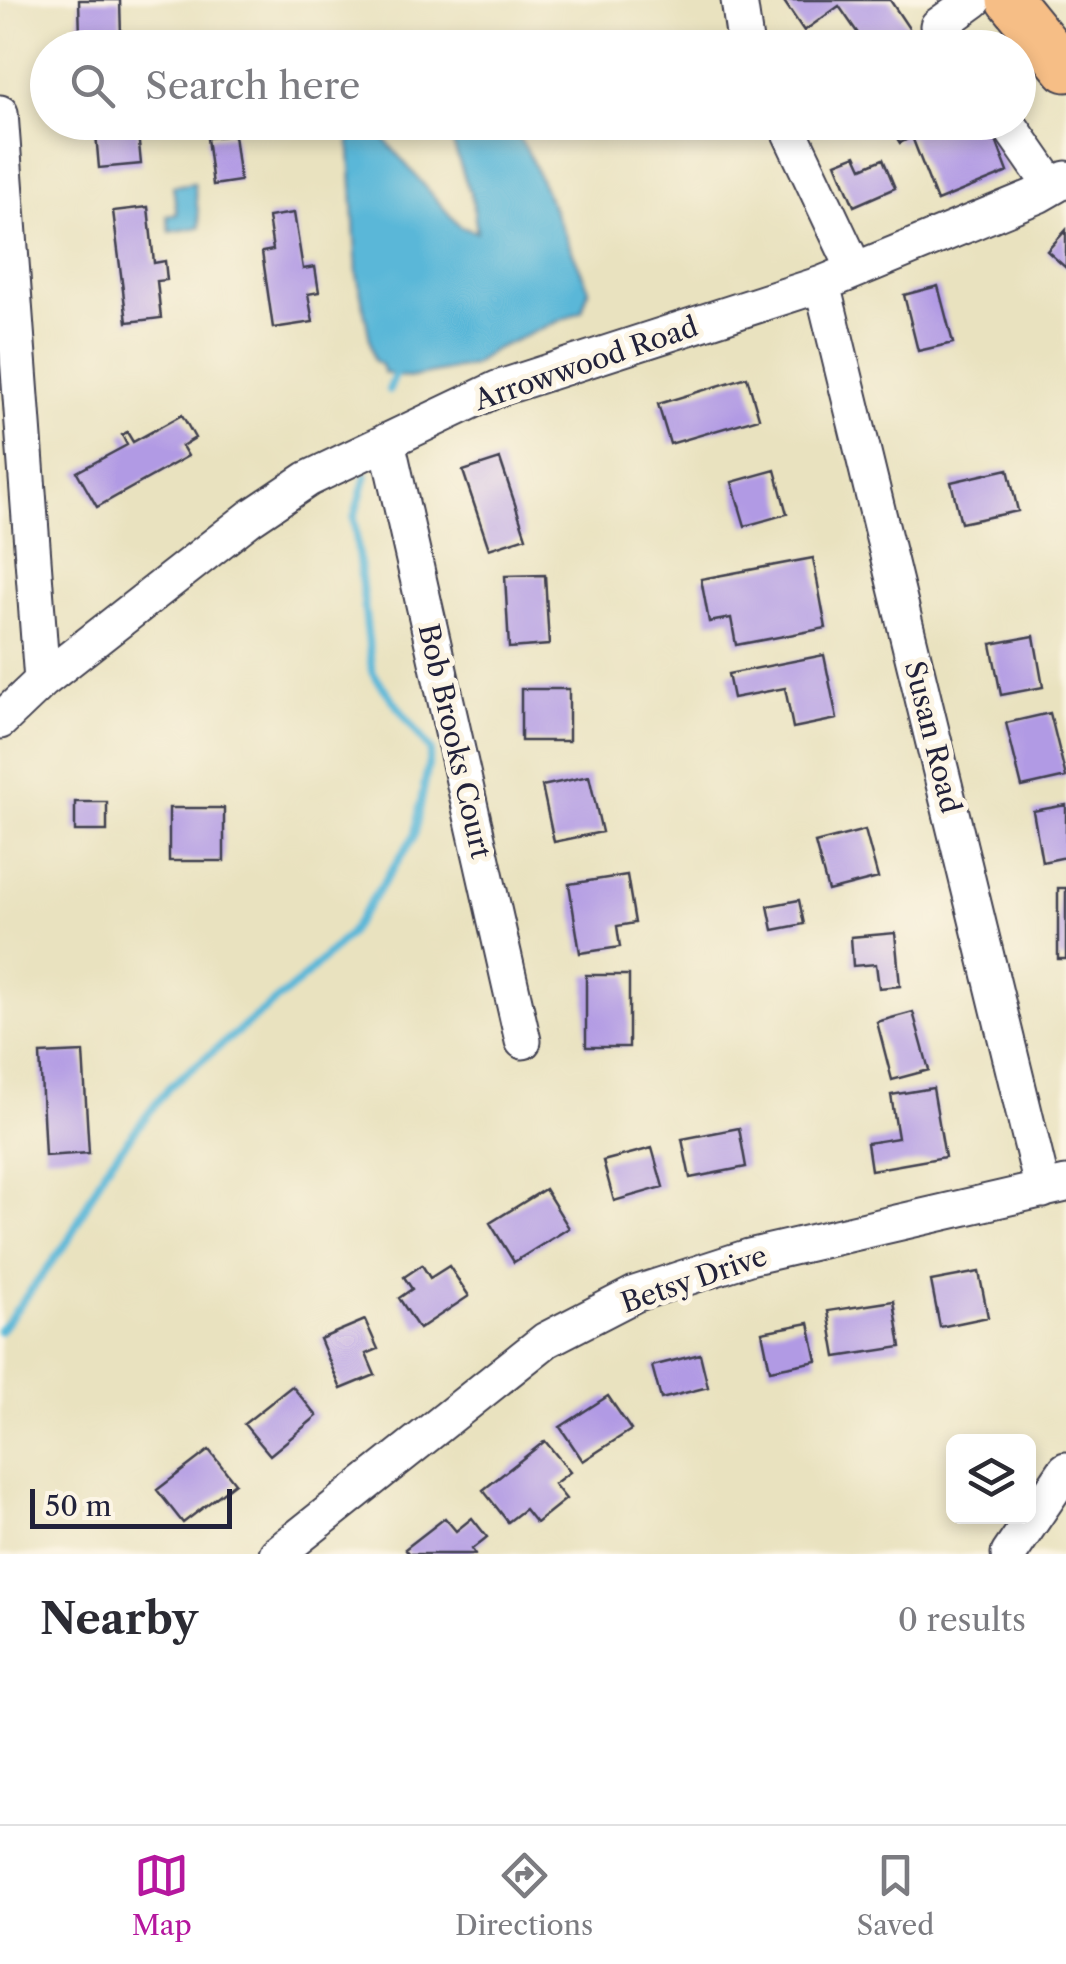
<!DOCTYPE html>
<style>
:root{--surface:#fff;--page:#f7f7f7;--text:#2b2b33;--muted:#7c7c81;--line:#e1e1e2;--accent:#b5179e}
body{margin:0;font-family:"Libre Caslon Text",serif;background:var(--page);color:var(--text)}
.controls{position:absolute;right:30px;bottom:30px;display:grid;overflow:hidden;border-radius:15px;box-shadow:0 5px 15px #0003}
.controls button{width:90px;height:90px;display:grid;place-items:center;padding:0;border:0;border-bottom:2px solid var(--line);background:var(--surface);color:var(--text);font:50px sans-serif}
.scale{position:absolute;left:30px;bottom:25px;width:202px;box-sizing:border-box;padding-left:10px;border:5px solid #22223b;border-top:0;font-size:28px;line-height:35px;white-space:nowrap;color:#22223b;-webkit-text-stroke:8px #fcf5e5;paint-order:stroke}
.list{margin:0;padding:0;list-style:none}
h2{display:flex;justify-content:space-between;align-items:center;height:130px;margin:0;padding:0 40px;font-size:42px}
h2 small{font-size:32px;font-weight:400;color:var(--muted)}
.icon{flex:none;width:55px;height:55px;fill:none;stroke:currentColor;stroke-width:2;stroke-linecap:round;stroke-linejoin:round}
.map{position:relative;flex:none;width:1066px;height:1554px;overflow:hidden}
.search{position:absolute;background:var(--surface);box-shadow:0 5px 15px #0003;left:30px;right:30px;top:30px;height:110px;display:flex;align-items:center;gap:25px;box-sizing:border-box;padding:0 35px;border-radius:55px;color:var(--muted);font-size:38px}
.sheet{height:270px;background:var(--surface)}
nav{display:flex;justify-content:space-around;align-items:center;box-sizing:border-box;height:140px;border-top:2px solid var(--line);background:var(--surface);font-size:28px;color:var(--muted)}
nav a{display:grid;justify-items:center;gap:5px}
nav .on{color:var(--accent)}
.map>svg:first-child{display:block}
.water{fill:#5ab7d8;stroke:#3e6c8a;stroke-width:2.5}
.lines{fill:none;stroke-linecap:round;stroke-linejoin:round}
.stream{stroke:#5ab7d8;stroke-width:8}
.building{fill:#b19ae4}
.minor-casing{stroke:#403f4f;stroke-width:39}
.major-casing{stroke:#403f4f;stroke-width:49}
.minor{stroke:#fff;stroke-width:35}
.major{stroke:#f6be86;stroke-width:45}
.labels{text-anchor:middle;stroke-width:10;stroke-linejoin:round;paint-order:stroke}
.street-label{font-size:28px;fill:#22223b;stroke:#fcf5e5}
</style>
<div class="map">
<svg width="1066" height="1554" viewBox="0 0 1066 1554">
<rect width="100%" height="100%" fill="#fcf5e5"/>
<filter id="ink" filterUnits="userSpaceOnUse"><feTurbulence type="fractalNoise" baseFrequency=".01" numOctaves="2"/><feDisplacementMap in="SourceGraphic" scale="20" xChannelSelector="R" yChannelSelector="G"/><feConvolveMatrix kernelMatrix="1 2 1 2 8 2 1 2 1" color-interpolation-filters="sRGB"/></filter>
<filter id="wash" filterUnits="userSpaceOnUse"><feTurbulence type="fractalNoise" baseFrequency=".0048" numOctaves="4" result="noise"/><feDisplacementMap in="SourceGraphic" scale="40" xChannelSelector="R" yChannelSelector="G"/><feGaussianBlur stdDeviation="2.25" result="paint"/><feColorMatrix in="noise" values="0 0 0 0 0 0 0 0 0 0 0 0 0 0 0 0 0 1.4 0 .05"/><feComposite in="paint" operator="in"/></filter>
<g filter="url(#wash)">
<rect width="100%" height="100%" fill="#e9e2bf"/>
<!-- water -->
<path class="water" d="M446 123H508L527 150 589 289 582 311 493 350 473 365 408 378 384 373 381 365 374 360 357 274 349 133H379L460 227 477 232 473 202Z
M194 183 200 227 170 232 167 216 177 214 173 186Z"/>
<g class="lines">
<!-- stream -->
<path class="stream" d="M389 390 398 368
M0 1331 68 1241 105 1169 169 1087 298 983 349 934 414 837 431 751 372 672 354 518 366 476"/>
</g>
<g id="blocks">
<!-- building -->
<path class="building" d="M79 0H120L121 37 80 38Z
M783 0H890L922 48H868L839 6 804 31Z
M95 122H137L141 164 99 168Z
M887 122H989L1008 172 937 201 912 137 900 143Z
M234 135 240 181 213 185 207 138Z
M856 155 862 168 883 159 895 188 854 206 836 163Z
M148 207 154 263 165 261 167 280 157 281 161 318 127 322 113 211Z
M294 213 303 269 315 267 319 292 308 294 313 322 273 328 262 252 273 250 268 217Z
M1066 230V268L1047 251Z
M938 286 953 343 918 351 904 295Z
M747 377 759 418 670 444 658 404Z
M182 415 195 438 182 446 188 456 97 507 77 472 127 445 122 435 127 432 133 442Z
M500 459 526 537 489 549 463 471Z
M1008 469 1018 511 961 523 951 482Z
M775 470 787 514 745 526 732 482Z
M813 558 826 628 736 645 731 618 709 622 701 579Z
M545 575 549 645 509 648 505 576Z
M1034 636 1043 687 1001 695 991 644Z
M824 655 837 719 793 728 785 688 733 698 728 674Z
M521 689H569V741H521Z
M1050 713 1066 777 1022 787 1006 723Z
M589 776 602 832 554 842 542 786Z
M75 802H107V831H75Z
M1066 805V857L1042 862 1033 811Z
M169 808H224V861H169Z
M865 830 878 878 828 891 815 843Z
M627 875 635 923 617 926 620 947 580 953 569 884Z
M1058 888H1066V959H1058Z
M799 900 804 924 773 930 768 906Z
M895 933 900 986 879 988 876 964 853 966 851 937Z
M586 975H629V1047H586Z
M913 1012 929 1070 892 1080 877 1022Z
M83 1052 89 1153 45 1156 40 1054Z
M933 1088 945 1157 871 1170 867 1143 898 1138 891 1095Z
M739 1128 746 1167 690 1178 682 1139Z
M652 1148 663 1187 614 1201 603 1161Z
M545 1189 569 1228 514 1262 490 1223Z
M422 1265 430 1278 449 1266 469 1296 419 1329 399 1298 412 1289 404 1277Z
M979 1272 988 1317 940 1327 931 1281Z
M894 1301 901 1347 836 1357 828 1311Z
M365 1320 378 1349 366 1354 375 1375 341 1389 320 1339Z
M809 1323 817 1361 770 1370 762 1332Z
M700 1354 708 1387 661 1399 652 1366Z
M292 1386 317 1416 270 1455 244 1424Z
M608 1396 631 1430 583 1461 560 1427Z
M545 1441 570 1472 554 1484 566 1499 536 1523 525 1509 508 1522 483 1490Z
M209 1450 235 1483 183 1523 157 1490Z
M445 1518 456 1531 472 1518 487 1537 472 1549 475 1554H409L405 1549Z"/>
</g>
</g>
<g filter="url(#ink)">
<use href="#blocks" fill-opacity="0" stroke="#403f4f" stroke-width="2.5"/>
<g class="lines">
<defs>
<path id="minor" d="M739 0 746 48
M953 48 938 26 974 0
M0 113 42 681
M785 122 855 270
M1007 122 1052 187
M822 284 1043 1190
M387 441 523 1041
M0 721 42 681 250 518 308 479 497 389 822 284 1038 195 1066 179
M277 1554 546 1340 635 1294 749 1257 1066 1184
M1009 1554 1066 1470"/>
<path id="major" d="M1010 0 1066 69"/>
</defs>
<!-- minor casing -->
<use href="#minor" class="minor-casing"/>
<!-- major casing -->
<use href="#major" class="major-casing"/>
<!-- minor -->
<use href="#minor" class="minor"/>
<!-- major -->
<use href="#major" class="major"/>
</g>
</g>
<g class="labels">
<!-- street labels -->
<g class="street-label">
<text transform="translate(586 363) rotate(-19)" y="10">Arrowwood Road</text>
<text transform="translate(933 737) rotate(76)" y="10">Susan Road</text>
<text transform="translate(455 741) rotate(77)" y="10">Bob Brooks Court</text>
<text transform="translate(694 1279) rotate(-19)" y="10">Betsy Drive</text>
</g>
</g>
</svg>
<div class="controls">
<button><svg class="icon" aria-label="layers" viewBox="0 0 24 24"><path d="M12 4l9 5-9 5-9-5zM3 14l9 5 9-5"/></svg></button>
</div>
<div class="scale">50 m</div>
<div class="search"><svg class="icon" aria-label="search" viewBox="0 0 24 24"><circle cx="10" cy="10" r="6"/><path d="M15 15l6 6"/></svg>Search here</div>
</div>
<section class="sheet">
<h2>Nearby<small>0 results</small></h2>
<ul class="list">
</ul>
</section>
<nav>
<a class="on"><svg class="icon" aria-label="map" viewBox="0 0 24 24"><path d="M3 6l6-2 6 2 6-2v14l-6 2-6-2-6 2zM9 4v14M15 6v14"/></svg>Map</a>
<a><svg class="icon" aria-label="directions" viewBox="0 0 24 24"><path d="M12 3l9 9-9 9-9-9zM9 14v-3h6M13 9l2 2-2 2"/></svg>Directions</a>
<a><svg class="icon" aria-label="saved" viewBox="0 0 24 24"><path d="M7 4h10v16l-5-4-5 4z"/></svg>Saved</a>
</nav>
